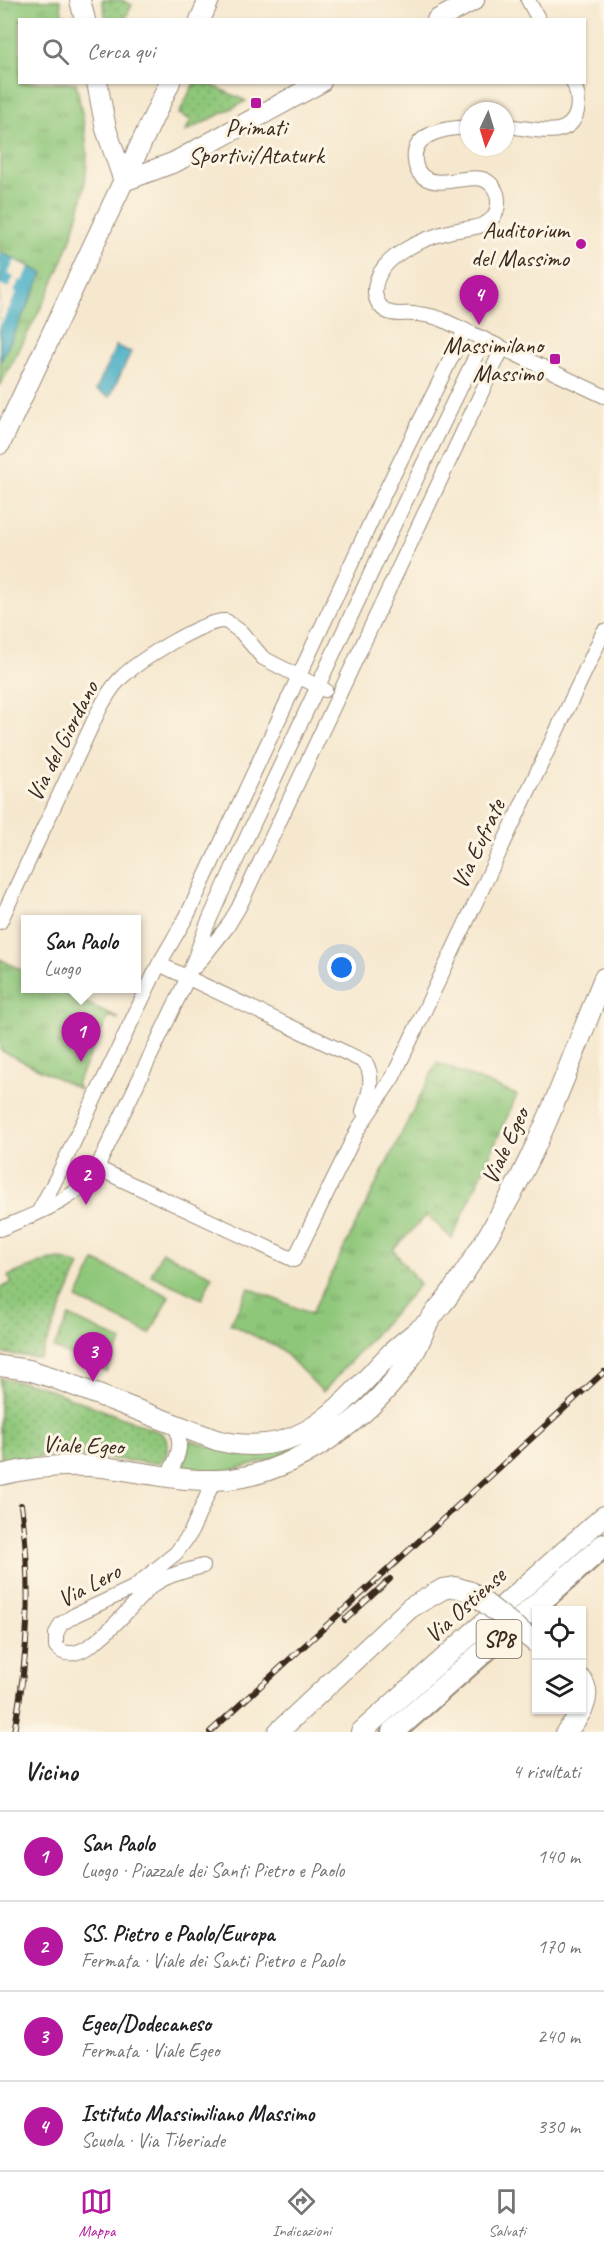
<!DOCTYPE html>
<html lang="it">
<meta charset="utf-8">
<style>
:root{--surface:#fff;--page:#f2f2f2;--text:#202124;--muted:#757577;--line:#e0e0e0;--accent:#b5179e}
body{margin:0;font-family:Caveat,sans-serif;background:var(--page);color:var(--text)}
.controls{position:absolute;right:18px;bottom:18px;display:grid;overflow:hidden;border-radius:0px;box-shadow:0 2px 4px #0004}
.controls button{width:54px;height:54px;display:grid;place-items:center;padding:0;border:0;border-bottom:2px solid var(--line);background:var(--surface);color:var(--text);font:30px sans-serif}
.compass{position:absolute;left:460px;top:102px;width:54px;height:54px;border-radius:50%;background:var(--surface);box-shadow:0 2px 4px #0004;rotate:184deg}
.you{position:absolute;left:342px;top:968px;width:21px;height:21px;margin:-15px;border:4px solid #fff;border-radius:50%;background:#1a73e8;box-shadow:0 0 0 9px #1a73e833}
.badge{display:grid;place-items:center;width:39px;height:39px;border-radius:50%;background:var(--accent);color:#fff;font-size:20px;font-weight:700}
.pin{position:absolute;translate:-50% -50px;filter:drop-shadow(0 2px 3px #0008)}
.pin::after{content:'';position:absolute;top:32px;width:21px;height:18px;background:inherit;clip-path:polygon(0 0,100% 0,50% 100%)}
.popup{position:absolute;left:21px;top:915px;width:120px;height:78px;box-sizing:border-box;display:grid;place-content:center;border-radius:0px;background:var(--surface);filter:drop-shadow(0 2px 4px #0005);font-size:20px;white-space:nowrap;color:var(--muted)}
.popup b{font-size:22px;color:var(--text)}
.popup::after{content:'';position:absolute;left:50%;top:100%;margin-left:-12px;border:12px solid transparent;border-top-color:var(--surface)}
.list{margin:0;padding:0;list-style:none}
h2{display:flex;justify-content:space-between;align-items:center;height:78px;margin:0;padding:0 24px;font-size:26px}
h2 small{font-size:20px;font-weight:400;color:var(--muted)}
.list li{display:grid;grid-template-columns:39px 1fr auto;gap:18px;align-items:center;box-sizing:border-box;height:90px;padding:0 24px;border-top:2px solid var(--line)}
.list b{display:block;font-size:22px;white-space:nowrap}
.list p{margin:0;font-size:20px;white-space:nowrap;color:var(--muted)}
.list em{font-size:20px;font-style:normal;color:var(--muted)}
.icon{flex:none;width:33px;height:33px;fill:none;stroke:currentColor;stroke-width:2;stroke-linecap:round;stroke-linejoin:round}
.map{position:relative;flex:none;width:604px;height:1732px;overflow:hidden}
.search{position:absolute;background:var(--surface);box-shadow:0 2px 4px #0004;left:18px;right:18px;top:18px;height:66px;display:flex;align-items:center;gap:15px;box-sizing:border-box;padding:0 21px;border-radius:0px;color:var(--muted);font-size:22px}
.sheet{height:438px;background:var(--surface)}
nav{display:flex;justify-content:space-around;align-items:center;box-sizing:border-box;height:84px;border-top:2px solid var(--line);background:var(--surface);font-size:16px;color:var(--muted)}
nav a{display:grid;justify-items:center;gap:3px}
nav .on{color:var(--accent)}
.map>svg:first-child{display:block}
.grass{fill:#8fc77a;stroke:#65784c;stroke-width:1.5}
.park{fill:url(#park-tufts);stroke:#65784c;stroke-width:1.5}
.garden{fill:url(#garden-dots);stroke:#65784c;stroke-width:1.5}
.water{fill:#45adc5;stroke:#406c72;stroke-width:1.5}
.pier{fill:#f6e8cf}
.lines{fill:none;stroke-linecap:round;stroke-linejoin:round}
.street-casing{stroke:#988976;stroke-width:16}
.secondary-casing{stroke:#988976;stroke-width:22}
.primary-casing{stroke:#988976;stroke-width:26}
.street{stroke:#fff;stroke-width:14}
.secondary{stroke:#fff;stroke-width:20}
.primary{stroke:#fff;stroke-width:22}
.rail-casing{stroke:#3b2a1e;stroke-width:6}
.rail{stroke:#fcf5e5;stroke-width:4;stroke-dasharray:11;stroke-linecap:butt}
.secondary-bridge-casing{stroke:#988976;stroke-width:22;stroke-linecap:butt}
.secondary-bridge{stroke:#fff;stroke-width:20}
.poi-dot{fill:#b5179e;stroke:#fcf5e5;stroke-width:2}
.labels{text-anchor:middle;stroke-width:6;stroke-linejoin:round;paint-order:stroke}
.shield{fill:#fcf5e5;stroke:#75675a;stroke-width:1.5}
.shield-label{font-size:22px;font-weight:bold;fill:#3b2a1e}
.poi-label{font-size:24px;fill:#3b2a1e;stroke:#fcf5e5;text-anchor:end}
.street-label{font-size:24px;fill:#3b2a1e;stroke:#fcf5e5}
</style>
<div class="map">
<svg width="604" height="1732" viewBox="0 0 604 1732">
<defs>
<pattern id="park-tufts" width="24" height="20" patternUnits="userSpaceOnUse" patternTransform="scale(1.5)"><rect width="24" height="20" fill="#8fc77a"/><path d="M3 7l-1-3M5 7V3M7 7l1-3M15 17l-1-3M17 17v-4M19 17l1-3" fill="none" stroke="#76a263"/></pattern>
<pattern id="garden-dots" width="8" height="8" patternUnits="userSpaceOnUse" patternTransform="scale(1.5)"><rect width="8" height="8" fill="#8fc77a"/><path d="M2 2h.1M6 6h.1" fill="none" stroke="#76a263" stroke-width="1.8" stroke-linecap="round"/></pattern>
</defs>
<rect width="100%" height="100%" fill="#fcf5e5"/>
<filter id="ink" filterUnits="userSpaceOnUse"><feTurbulence type="fractalNoise" baseFrequency=".0167" numOctaves="2"/><feDisplacementMap in="SourceGraphic" scale="12" xChannelSelector="R" yChannelSelector="G"/><feConvolveMatrix kernelMatrix="1 2 1 2 8 2 1 2 1" color-interpolation-filters="sRGB"/></filter>
<filter id="wash" filterUnits="userSpaceOnUse"><feTurbulence type="fractalNoise" baseFrequency=".008" numOctaves="4" result="noise"/><feDisplacementMap in="SourceGraphic" scale="24" xChannelSelector="R" yChannelSelector="G"/><feGaussianBlur stdDeviation="1.35" result="paint"/><feColorMatrix in="noise" values="0 0 0 0 0 0 0 0 0 0 0 0 0 0 0 0 0 1.4 0 .05"/><feComposite in="paint" operator="in"/></filter>
<g filter="url(#wash)">
<rect width="100%" height="100%" fill="#f6e8cf"/>
<!-- grass -->
<path class="grass" d="M162 1252 212 1276 202 1299 151 1275Z
M95 1261 169 1296 150 1334 77 1299Z
M69 1316 122 1341 107 1372 54 1348Z
M190 1440 208 1446 306 1440 308 1443 279 1457 229 1471H183Z"/>
<!-- park -->
<path class="park" d="M0 0H60L63 19 20 20V82L76 83C80 106 87 131 87 155 86 236 36 316 0 386Z
M0 959 25 972 26 988 58 989 119 1019 109 1016 76 1084 79 1089 0 1050Z
M437 1063 517 1095 452 1239 427 1215 393 1250 420 1284 323 1392 281 1349 230 1324 249 1288 311 1314Z"/>
<!-- garden -->
<path class="garden" d="M102 0H122L132 5 125 19H106Z
M194 83H207L246 101 185 132 191 120 179 114Z
M60 1259 80 1265 40 1358 0 1353V1288L12 1283 8 1276 46 1261Z
M0 1378 38 1385 159 1432C168 1437 169 1446 166 1456L160 1462 148 1463C95 1456 53 1453 0 1462Z"/>
<!-- water -->
<path class="water" d="M0 252 43 273 0 363Z
M116 346 131 352 110 397 96 390Z"/>
<!-- pier -->
<path class="pier" d="M15 260 29 267 23 281 20 280 14 291 17 292 0 327V284L8 288 14 277 8 274Z"/>
</g>
<g filter="url(#ink)">
<g class="lines">
<defs>
<path id="street" d="M528 0 539 20
M505 126C529 127 570 143 577 111 579 100 578 92 573 82
M469 127C448 128 411 132 415 161 416 170 420 176 427 179 449 190 485 162 497 194 499 202 498 210 494 216 486 229 465 228 452 231 424 238 374 257 375 293 376 302 382 311 391 313 398 315 407 313 414 314 424 314 432 316 441 319L604 396
M0 922 97 714C103 702 110 689 120 679 136 662 204 619 226 621L241 632 263 658 325 690
M159 964 365 1062C375 1077 369 1095 363 1111
M196 966 227 927 239 907 502 349
M97 1168 294 1260 358 1129 393 1077 604 631
M39 1211 57 1177 159 964 187 916 380 502 465 330
M0 1229C34 1214 77 1201 97 1168L188 977 207 925 240 852 387 539 484 339
M166 1477C178 1460 183 1446 176 1426
M203 1566C185 1571 167 1575 152 1586 133 1601 79 1677 56 1646V1634L61 1624 75 1615 133 1588 176 1553 190 1534 214 1480"/>
<path id="secondary" d="M80 0 85 20
M200 20 209 0
M437 20 474 0
M97 82 106 129 124 181
M124 181 175 162 321 82
M0 444 170 82
M0 1366 29 1370 54 1378 216 1440C300 1462 338 1408 390 1354 401 1343 414 1334 426 1324
M0 1475C33 1467 69 1464 103 1467 151 1473 195 1486 243 1477 308 1464 377 1411 412 1356 419 1346 422 1334 428 1323 434 1312 445 1302 452 1291 471 1264 489 1235 505 1206 546 1134 573 1054 604 978
M278 1732 410 1608 443 1589 455 1587 471 1592
M361 1732 604 1516
M566 1732C578 1718 594 1699 582 1680"/>
<path id="primary" d="M393 1732 604 1545"/>
</defs>
<!-- street casing -->
<use href="#street" class="street-casing"/>
<!-- secondary casing -->
<use href="#secondary" class="secondary-casing"/>
<!-- primary casing -->
<use href="#primary" class="primary-casing"/>
<!-- street -->
<use href="#street" class="street"/>
<!-- secondary -->
<use href="#secondary" class="secondary"/>
<!-- primary -->
<use href="#primary" class="primary"/>
<defs>
<path id="rail" d="M345 1620 390 1579
M14 1732C29 1654 32 1583 21 1505
M210 1732 604 1372"/>
</defs>
<!-- rail casing -->
<use href="#rail" class="rail-casing"/>
<!-- rail -->
<use href="#rail" class="rail"/>
<defs>
<path id="secondary-bridge" d="M471 1592 536 1643"/>
</defs>
<!-- secondary-bridge casing -->
<use href="#secondary-bridge" class="secondary-bridge-casing"/>
<!-- secondary-bridge -->
<use href="#secondary-bridge" class="secondary-bridge"/>
</g>
</g>
<!-- markers -->
<g class="poi-dot">
<rect x="250" y="97" width="12" height="12" rx="3"/>
<circle cx="581" cy="244" r="6"/>
<rect x="549" y="353" width="12" height="12" rx="3"/>
</g>
<g class="labels">
<!-- shield labels -->
<rect class="shield" x="476.5" y="1620" width="45" height="38" rx="4.5"/>
<g class="shield-label">
<text x="499" y="1647">SP8</text>
</g>
<!-- poi labels -->
<g class="poi-label">
<text x="256" y="135" text-anchor="middle">Primati<tspan x="256" dy="28">Sportivi/Ataturk</tspan></text>
<text x="569" y="238">Auditorium<tspan x="569" dy="28">del Massimo</tspan></text>
<text x="543" y="353">Massimilano<tspan x="543" dy="28">Massimo</tspan></text>
</g>
<!-- street labels -->
<g class="street-label">
<text transform="translate(62 741) rotate(-63)" y="8">Via del Giordano</text>
<text transform="translate(478 844) rotate(-65)" y="8">Via Eufrate</text>
<text transform="translate(505 1146) rotate(-65)" y="8">Viale Egeo</text>
<text transform="translate(83 1445) rotate(2)" y="8">Viale Egeo</text>
<text transform="translate(89 1585) rotate(-28)" y="8">Via Lero</text>
<text transform="translate(465 1605) rotate(-42)" y="8">Via Ostiense</text>
</g>
</g>
</svg>
<div class="controls">
<button><svg class="icon" aria-label="locate" viewBox="0 0 24 24"><circle cx="12" cy="12" r="6"/><path d="M12 2v4M12 18v4M2 12h4M18 12h4"/></svg></button>
<button><svg class="icon" aria-label="layers" viewBox="0 0 24 24"><path d="M12 4l9 5-9 5-9-5zM3 14l9 5 9-5"/></svg></button>
</div>
<svg class="compass" viewBox="-18 -18 36 36"><path d="M0-13l5 13h-10z" fill="#e53935"/><path d="M0 13l5-13h-10z" fill="#757577"/></svg>
<div class="you"></div>
<div class="pin badge" style="left:81px;top:1062px">1</div>
<div class="popup"><b>San Paolo</b>Luogo</div>
<div class="pin badge" style="left:86px;top:1205px">2</div>
<div class="pin badge" style="left:93px;top:1382px">3</div>
<div class="pin badge" style="left:479px;top:325px">4</div>
<div class="search"><svg class="icon" aria-label="search" viewBox="0 0 24 24"><circle cx="10" cy="10" r="6"/><path d="M15 15l6 6"/></svg>Cerca qui</div>
</div>
<section class="sheet">
<h2>Vicino<small>4 risultati</small></h2>
<ul class="list">
<li><span class="badge">1</span><div><b>San Paolo</b><p>Luogo · Piazzale dei Santi Pietro e Paolo</p></div><em>140 m</em></li>
<li><span class="badge">2</span><div><b>SS. Pietro e Paolo/Europa</b><p>Fermata · Viale dei Santi Pietro e Paolo</p></div><em>170 m</em></li>
<li><span class="badge">3</span><div><b>Egeo/Dodecaneso</b><p>Fermata · Viale Egeo</p></div><em>240 m</em></li>
<li><span class="badge">4</span><div><b>Istituto Massimiliano Massimo</b><p>Scuola · Via Tiberiade</p></div><em>330 m</em></li>
</ul>
</section>
<nav>
<a class="on"><svg class="icon" aria-label="map" viewBox="0 0 24 24"><path d="M3 6l6-2 6 2 6-2v14l-6 2-6-2-6 2zM9 4v14M15 6v14"/></svg>Mappa</a>
<a><svg class="icon" aria-label="directions" viewBox="0 0 24 24"><path d="M12 3l9 9-9 9-9-9zM9 14v-3h6M13 9l2 2-2 2"/></svg>Indicazioni</a>
<a><svg class="icon" aria-label="saved" viewBox="0 0 24 24"><path d="M7 4h10v16l-5-4-5 4z"/></svg>Salvati</a>
</nav>
